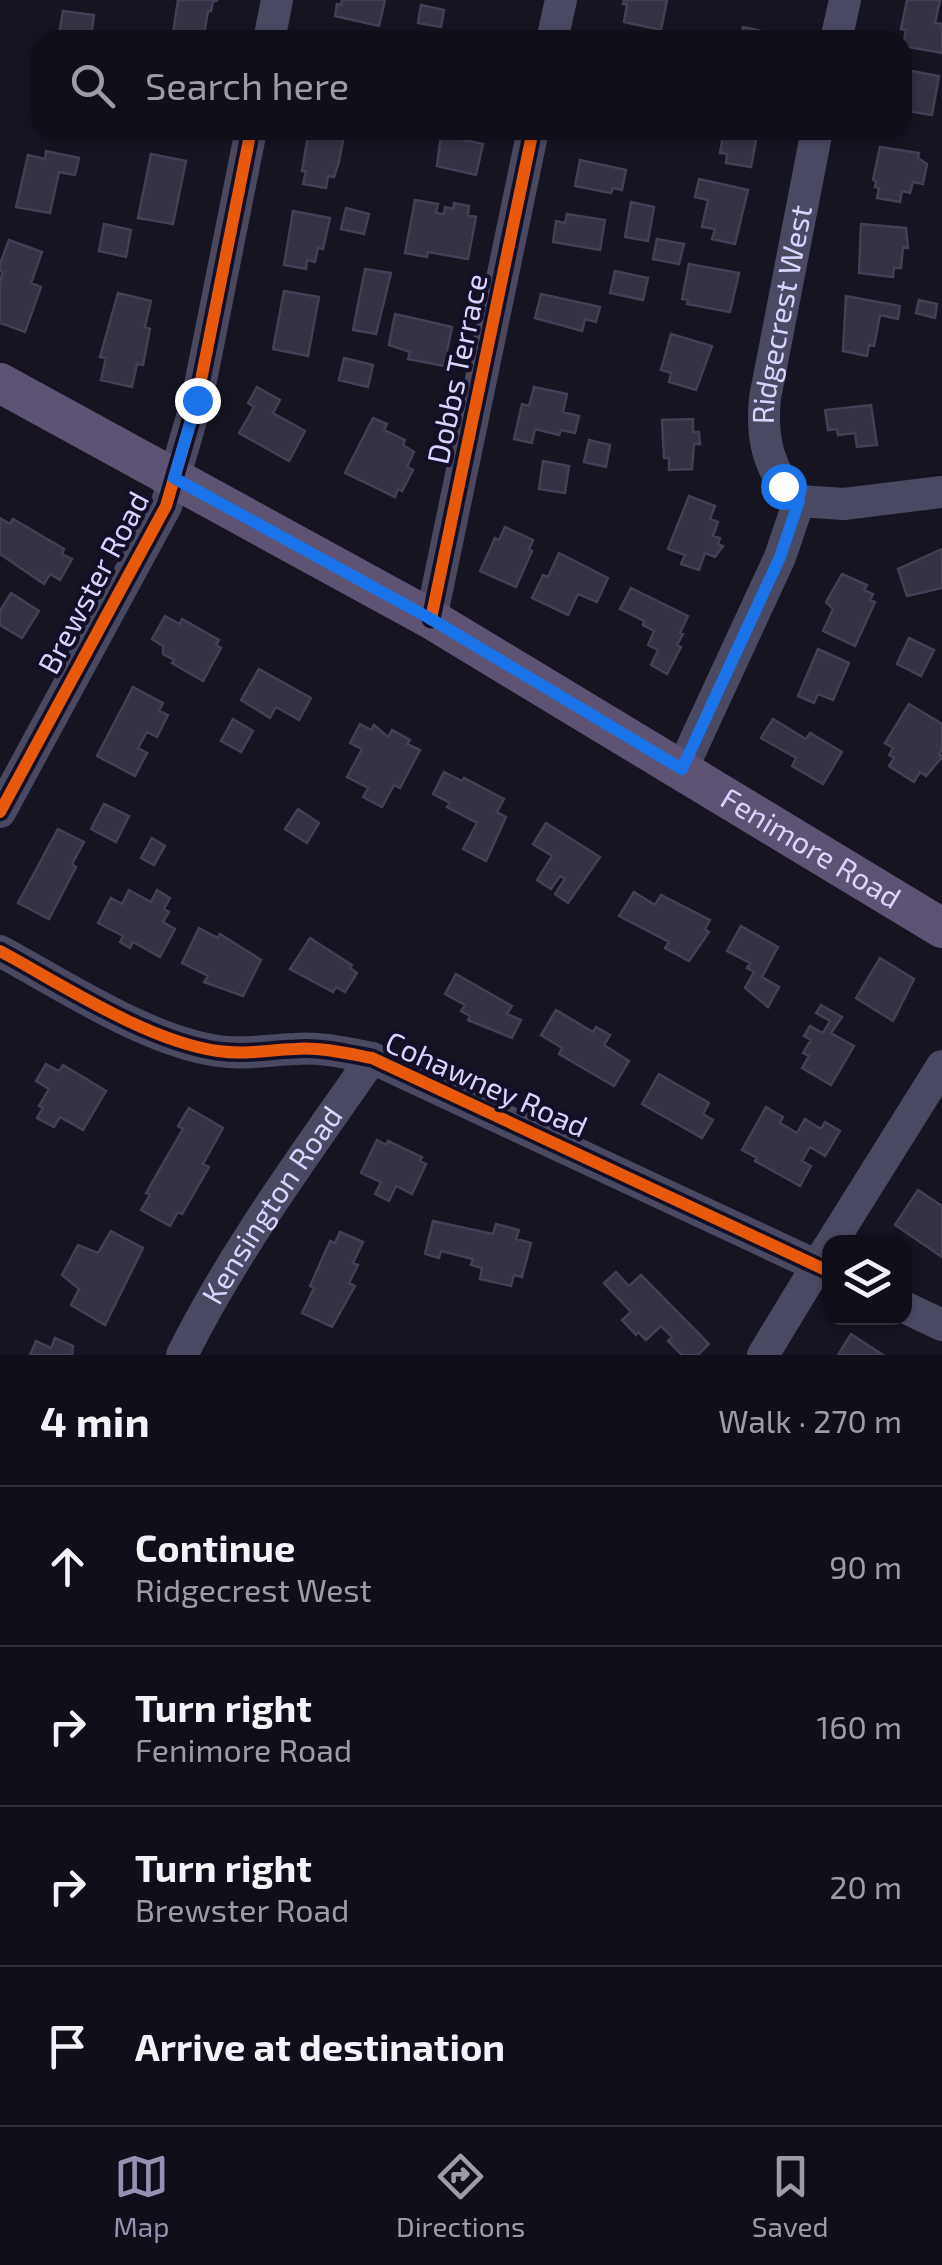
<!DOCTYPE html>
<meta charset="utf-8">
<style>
:root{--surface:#100f19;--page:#191822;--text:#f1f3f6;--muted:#9c9ca2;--line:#302f38;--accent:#9591b1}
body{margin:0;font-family:"Exo 2",sans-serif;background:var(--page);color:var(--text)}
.controls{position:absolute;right:30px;bottom:30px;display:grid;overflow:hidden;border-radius:20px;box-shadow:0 2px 8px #0004}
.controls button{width:90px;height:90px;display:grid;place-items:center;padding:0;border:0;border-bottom:2px solid var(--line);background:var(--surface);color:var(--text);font:50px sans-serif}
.stop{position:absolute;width:30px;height:30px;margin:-22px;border:8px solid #1a73e8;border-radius:50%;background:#fff}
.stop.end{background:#1a73e8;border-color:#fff;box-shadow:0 2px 10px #0008}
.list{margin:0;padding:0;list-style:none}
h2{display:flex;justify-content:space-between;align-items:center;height:130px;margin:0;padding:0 40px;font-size:42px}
h2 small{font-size:32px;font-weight:400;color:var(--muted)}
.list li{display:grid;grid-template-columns:65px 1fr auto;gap:30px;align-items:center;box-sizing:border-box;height:160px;padding:0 40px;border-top:2px solid var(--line)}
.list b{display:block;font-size:38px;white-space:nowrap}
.list p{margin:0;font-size:32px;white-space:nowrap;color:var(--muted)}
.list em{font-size:32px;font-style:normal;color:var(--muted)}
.icon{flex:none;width:55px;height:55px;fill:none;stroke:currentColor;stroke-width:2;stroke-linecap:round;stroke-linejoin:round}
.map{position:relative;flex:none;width:942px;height:1355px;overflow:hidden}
.search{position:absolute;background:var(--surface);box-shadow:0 2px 8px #0004;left:30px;right:30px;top:30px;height:110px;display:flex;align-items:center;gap:25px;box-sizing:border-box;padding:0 35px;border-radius:30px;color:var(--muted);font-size:38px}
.sheet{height:770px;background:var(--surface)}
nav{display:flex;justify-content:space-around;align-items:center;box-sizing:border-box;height:140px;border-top:2px solid var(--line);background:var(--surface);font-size:28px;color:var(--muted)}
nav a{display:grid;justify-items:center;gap:5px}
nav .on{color:var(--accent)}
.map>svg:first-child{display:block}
.building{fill:#343243;stroke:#433f54;stroke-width:2.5}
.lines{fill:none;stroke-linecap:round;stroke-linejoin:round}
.minor{stroke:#4a4962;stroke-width:32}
.major{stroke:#5e5373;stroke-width:40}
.cycleway-casing{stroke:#130f26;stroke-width:19}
.cycleway{stroke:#e8590c;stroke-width:12}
.route{stroke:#1a73e8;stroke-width:12}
.labels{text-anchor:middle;stroke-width:8;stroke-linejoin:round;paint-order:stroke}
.street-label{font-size:30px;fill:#d9d4ff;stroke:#130f26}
</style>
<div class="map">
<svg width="942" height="1355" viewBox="0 0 942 1355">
<rect width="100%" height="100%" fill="#161421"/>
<!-- building -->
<path class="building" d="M178 0H218L213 2 211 11H208L203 40H172Z
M342 0H385L379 26 335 16 337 4 341 5Z
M624 0H667L661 30 624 22 627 4H623Z
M907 0H940L935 23 942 24V53L903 46 906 30 901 29Z
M421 5 444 10 441 27 418 23Z
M63 11 94 15 91 38 99 40H58Z
M743 27 780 35 779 40H741Z
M906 70 939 76 932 115 902 110Z
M309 130H339V134L344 135 339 162 334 177 328 176 326 188 303 184 306 171H302Z
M724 130H758L751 167 726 163 727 154 720 153Z
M441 135 483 144 476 175 437 166Z
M880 147 919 153 918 158 927 164 923 184 913 182 910 193 902 191 900 202 877 198 879 188 875 187 876 181 873 180Z
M46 151 79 158 75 175 59 172 50 213 16 207 28 155 45 159Z
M151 154 186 161 173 224 138 218Z
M580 160 626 170 622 190 613 188 611 193 575 186Z
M699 179 748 190 735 244 712 239 715 229 702 227 708 200 695 197Z
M415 200 438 204 436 213 444 214 445 207 453 209 454 203 469 206 468 215 476 217 468 259 428 252 427 257 405 253Z
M631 202 654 207 648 241 625 237Z
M346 208 369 214 364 234 341 229Z
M293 211 330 218 323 249 318 248 315 262 307 260 306 269 284 265Z
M567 214 605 220 600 250 553 242 556 221 565 223Z
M104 224 131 230 126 257 99 251Z
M861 224 906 228 908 248 903 247 901 268H894L893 277 859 273Z
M657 239 684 244 679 264 653 259Z
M9 240 42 252 31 283 41 287 25 332 0 323V281L3 272 0 271V264Z
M689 264 739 273 730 312 687 304 688 300 682 299Z
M365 269 391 273 376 334 353 330Z
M615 271 648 278 643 300 610 293Z
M284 291 319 297 308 356 273 349Z
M118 293 151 301 145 327 150 329 143 365 137 364 132 387 101 380 106 358 100 357Z
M541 294 600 307 596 322 585 319 582 331 535 318Z
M846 296 900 306 898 319 880 315 874 346 869 345 867 356 843 351Z
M919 300 937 304 935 318 916 313Z
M395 314 452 327 444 366 408 359 410 352 389 345Z
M671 334 712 346 696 390 669 382 671 373 661 370Z
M344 358 373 365 368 387 339 380Z
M257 387 280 400 273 413 305 431 289 461 239 433 254 407 248 403Z
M534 387 567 394 563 412 579 416 575 433 561 430 559 435 535 429 532 443 514 439 522 404 529 406Z
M871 405 877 445 857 447 855 433 838 435 837 429 828 430 825 410Z
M373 418 387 424 384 430 405 440 403 445 414 452 407 467 413 470 402 491 398 489 395 497 345 473Z
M693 419V432H699L700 444H694L692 469 669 470V458H664L662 420Z
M589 440 610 445 606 467 584 462Z
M543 461 569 466 565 493 539 489Z
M689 496 715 506 710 519 718 522 713 536 720 538 718 544 723 546 715 557 705 553 699 570 681 564 685 555 668 549Z
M0 518 10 524 13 519 64 549 62 554 72 559 60 580 50 574 44 584 0 554Z
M505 527 533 540 529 549 532 551 516 587 480 571 495 538 499 540Z
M942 549V588L907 596 898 569Z
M559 553 608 578 597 602 578 594 568 615 532 598 543 575 548 577Z
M842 574 867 585 864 590 873 594 870 600 875 602 855 646 823 631 833 609 826 602Z
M631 588 688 616 680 633 683 634 677 645 681 647 667 674 651 665 658 650 648 645 654 631 643 625 644 621 620 609Z
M11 593 39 611 22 638 0 625V611Z
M165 616 180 624 182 619 219 640 216 645 221 648 203 681 172 663 174 660 163 654V646L152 639Z
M909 638 934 650 921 676 897 664Z
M818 649 849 663 833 700 818 694 814 703 798 696Z
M259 669 311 698 299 720 276 707 270 718 241 700Z
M133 687 163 703 159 711 168 715 157 737 147 732 138 748 147 753 135 776 97 756Z
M909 704 942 724V749L939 754 942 757 926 776 920 772 914 782 889 766 894 758 889 755 893 748 885 743Z
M233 719 253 731 241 752 221 741Z
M773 719 806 739 810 733 842 752 823 784 792 766 796 758 761 738Z
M360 724 371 730 374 725 388 737 392 730 410 740 407 744 420 750 400 788 394 785 382 807 363 797 368 788 347 777 362 749 350 743Z
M444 772 462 781 464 778 504 799 497 812 506 817 486 861 463 849 477 823 447 807 450 803 433 794Z
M104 804 129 816 116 842 91 829Z
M298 809 319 823 307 843 285 829Z
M546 823 600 857 568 903 555 894 565 879 560 876 551 889 537 880 552 856 533 844Z
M58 829 84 842 72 864 76 867 49 919 18 903Z
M152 838 165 846 154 865 141 858Z
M129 890 151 902 157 890 170 898 164 909 169 912 163 922 175 929 160 957 133 942 130 948 120 942 123 936 98 923 111 898 122 904Z
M634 892 655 905 661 895 710 920 705 929 709 932 689 961 665 948 669 942 619 916Z
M741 926 778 947 762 977 779 987 768 1007 745 988 754 972 747 968 750 963 727 951Z
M199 928 218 938 220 934 261 960 243 996 204 982 208 976 182 963Z
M310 938 352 965 350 968 357 973 345 992 336 987 333 992 290 969Z
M880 958 914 979 893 1021 856 998Z
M456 974 512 1006 507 1014 521 1020 512 1038 468 1020 470 1016 461 1011 465 1005 445 994Z
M821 1005 842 1017 831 1033 854 1046 831 1085 802 1068 809 1056 803 1053 811 1040 804 1036 810 1026 823 1033 830 1021 816 1013Z
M556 1010 593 1032 596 1027 610 1035 604 1045 629 1061 614 1086 559 1054 562 1048 541 1035Z
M46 1064 59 1071 63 1065 106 1091 83 1130 60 1117 54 1127 37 1118 43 1108 39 1106 49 1089 36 1081Z
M659 1074 709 1103 703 1114 713 1120 702 1138 642 1104Z
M766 1107 783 1117 780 1123 797 1133 805 1119 821 1129 825 1122 840 1131 825 1156 810 1147 802 1161 811 1166 800 1186 755 1161 757 1158 742 1150Z
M189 1108 223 1128 203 1164 209 1167 182 1214 178 1212 170 1226 141 1210 150 1195 146 1193 183 1129 178 1126Z
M377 1140 386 1145 388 1141 422 1157 420 1161 426 1164 412 1194 396 1186 389 1201 375 1194 381 1182 361 1173Z
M918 1190 942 1206V1257L895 1225Z
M433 1221 493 1234 496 1224 519 1230 516 1239 531 1243 522 1277 514 1275 511 1286 480 1279 482 1268 471 1265 473 1259 441 1251 439 1258 425 1254Z
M111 1231 143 1248 105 1325 71 1305 79 1289 62 1275 78 1245 98 1253Z
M340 1232 363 1242 353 1263 358 1265 349 1283 355 1286 332 1327 302 1313 314 1288 310 1286 330 1241 335 1243Z
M616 1272 629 1286 641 1275 709 1344 698 1355H682L668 1341 672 1337 661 1326 646 1340 638 1332 636 1335 622 1320 631 1312 604 1283Z
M851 1334 883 1355H838Z
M55 1338 73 1346 72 1355H30L36 1341 51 1348Z"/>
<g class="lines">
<!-- minor -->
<g class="minor">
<path d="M269 40 277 0"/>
<path d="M552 40 561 0"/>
<path d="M836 40 845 0"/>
<path id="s1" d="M799 501C768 473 761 438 765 398L817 130"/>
<path d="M799 501 844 504 942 492"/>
<path d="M431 619 533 130"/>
<path d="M682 769 780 557 799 501"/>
<path d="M0 812 166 506 197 400 251 130"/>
<path d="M0 951C63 985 147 1041 218 1051 245 1055 268 1050 295 1049 321 1047 346 1053 372 1058L830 1272"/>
<path d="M832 1242 942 1066"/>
<path d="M904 1307 942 1325"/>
<path id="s2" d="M182 1355C235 1249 304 1156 372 1058"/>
<path d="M763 1355 828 1248"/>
</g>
<!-- major -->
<path class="major" id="s3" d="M0 383 431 619 942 928"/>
<defs>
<path id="cycleway" d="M431 619 533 130
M0 812 166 506 197 400 251 130
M0 951C63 985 147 1041 218 1051 245 1055 268 1050 295 1049 321 1047 346 1053 372 1058L830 1272"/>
</defs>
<!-- cycleway casing -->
<use href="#cycleway" class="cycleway-casing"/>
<!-- cycleway -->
<use href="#cycleway" class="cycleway"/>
</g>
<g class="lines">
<!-- route -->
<path class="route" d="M197 400 174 478 431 619 682 769 780 557 799 501 783 486"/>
</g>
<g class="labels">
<!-- street labels -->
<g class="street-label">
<text dy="10" stroke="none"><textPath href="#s1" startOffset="198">Ridgecrest West</textPath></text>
<text transform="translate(458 369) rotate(-78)" y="10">Dobbs Terrace</text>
<text transform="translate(94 583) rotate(-62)" y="10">Brewster Road</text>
<text dy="10" stroke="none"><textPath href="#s3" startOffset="935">Fenimore Road</textPath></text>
<text transform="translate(486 1085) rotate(24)" y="10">Cohawney Road</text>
<text dy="10" stroke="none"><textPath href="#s2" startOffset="175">Kensington Road</textPath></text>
</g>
</g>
</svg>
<div class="controls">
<button><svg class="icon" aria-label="layers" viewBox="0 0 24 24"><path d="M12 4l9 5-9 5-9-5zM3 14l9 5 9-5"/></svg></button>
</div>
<div class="stop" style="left:783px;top:486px"></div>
<div class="stop end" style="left:197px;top:400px"></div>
<div class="search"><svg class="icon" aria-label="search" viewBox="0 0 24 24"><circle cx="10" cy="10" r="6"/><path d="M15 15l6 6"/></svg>Search here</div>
</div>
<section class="sheet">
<h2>4 min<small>Walk · 270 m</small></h2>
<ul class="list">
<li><svg class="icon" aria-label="ahead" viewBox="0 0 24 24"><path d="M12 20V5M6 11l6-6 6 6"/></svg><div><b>Continue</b><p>Ridgecrest West</p></div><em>90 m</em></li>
<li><svg class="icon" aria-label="right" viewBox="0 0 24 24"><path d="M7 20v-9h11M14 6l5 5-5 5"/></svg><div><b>Turn right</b><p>Fenimore Road</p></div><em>160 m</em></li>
<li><svg class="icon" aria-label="right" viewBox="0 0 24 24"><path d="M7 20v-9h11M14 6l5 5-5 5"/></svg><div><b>Turn right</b><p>Brewster Road</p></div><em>20 m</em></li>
<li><svg class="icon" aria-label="arrive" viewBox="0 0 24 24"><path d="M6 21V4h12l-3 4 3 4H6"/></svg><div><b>Arrive at destination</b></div></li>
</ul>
</section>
<nav>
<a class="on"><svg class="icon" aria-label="map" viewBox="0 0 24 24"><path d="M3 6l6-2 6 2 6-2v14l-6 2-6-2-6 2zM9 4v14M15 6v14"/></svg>Map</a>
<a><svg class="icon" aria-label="directions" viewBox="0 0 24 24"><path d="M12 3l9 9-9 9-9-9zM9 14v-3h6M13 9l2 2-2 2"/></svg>Directions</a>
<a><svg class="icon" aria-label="saved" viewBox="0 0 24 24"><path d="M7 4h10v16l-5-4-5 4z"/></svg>Saved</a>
</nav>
